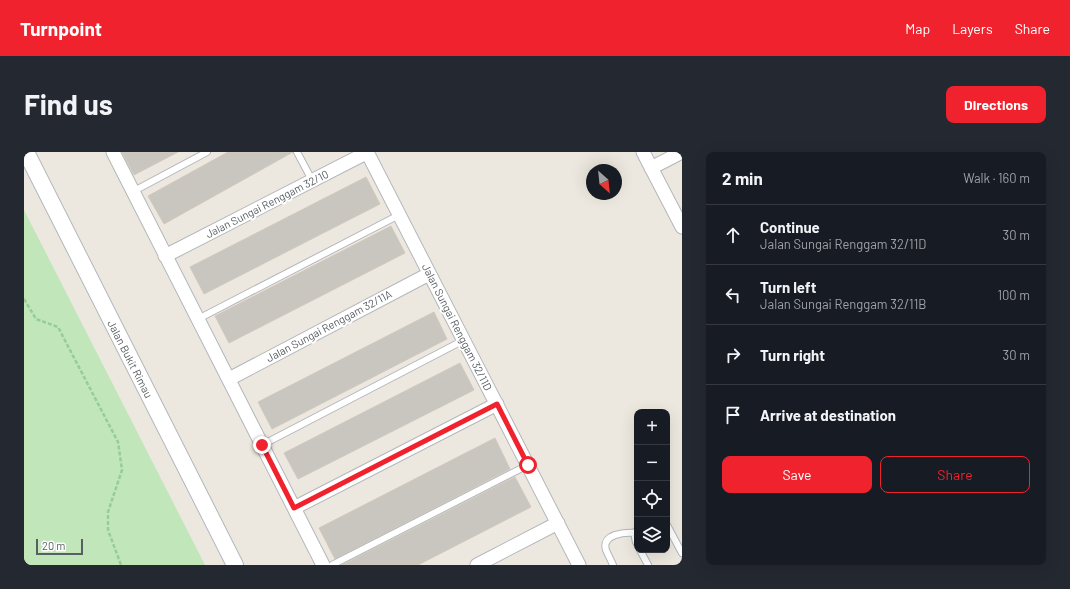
<!DOCTYPE html>
<meta charset="utf-8">
<style>
:root{--surface:#171b24;--page:#242831;--text:#f1f3f6;--muted:#9ea1a6;--line:#363941;--accent:#f0222e}
body{margin:0;font-family:Barlow,sans-serif;background:var(--page);color:var(--text)}
.controls{position:absolute;right:12px;bottom:12px;display:grid;overflow:hidden;border-radius:8px;box-shadow:0 4px 16px #0002}
.controls button{width:36px;height:36px;display:grid;place-items:center;padding:0;border:0;border-bottom:1px solid var(--line);background:var(--surface);color:var(--text);font:20px sans-serif}
.compass{position:absolute;left:562px;top:12px;width:36px;height:36px;border-radius:50%;background:var(--surface);box-shadow:0 4px 16px #0002;rotate:153deg}
.scale{position:absolute;left:12px;bottom:10px;width:47px;box-sizing:border-box;padding-left:4px;border:2px solid #595e62;border-top:0;font-size:11px;line-height:14px;white-space:nowrap;color:#595e62;-webkit-text-stroke:3px #fff;paint-order:stroke}
.stop{position:absolute;width:12px;height:12px;margin:-9px;border:3px solid #f0222e;border-radius:50%;background:#fff}
.stop.end{background:#f0222e;border-color:#fff;box-shadow:0 1px 4px #0008}
.list{margin:0;padding:0;list-style:none}
h2{display:flex;justify-content:space-between;align-items:center;height:52px;margin:0;padding:0 16px;font-size:17px}
h2 small{font-size:13px;font-weight:400;color:var(--muted)}
.list li{display:grid;grid-template-columns:26px 1fr auto;gap:12px;align-items:center;box-sizing:border-box;height:60px;padding:0 16px;border-top:1px solid var(--line)}
.list b{display:block;font-size:15px;white-space:nowrap}
.list p{margin:0;font-size:13px;white-space:nowrap;color:var(--muted)}
.list em{font-size:13px;font-style:normal;color:var(--muted)}
.actions{display:flex;gap:8px;padding:12px 16px}
.actions a{flex:1;padding:9px 0;border:1px solid var(--accent);border-radius:8px;text-align:center;font-size:14px;color:var(--accent)}
.actions .main{background:var(--accent);color:#fff}
.icon{flex:none;width:22px;height:22px;fill:none;stroke:currentColor;stroke-width:2;stroke-linecap:round;stroke-linejoin:round}
.map{position:relative;flex:none;width:658px;height:413px;overflow:hidden;border-radius:8px}
header{display:flex;align-items:center;gap:24px;box-sizing:border-box;height:56px;padding:0 20px;background:var(--accent);color:#fff}
header strong{font-size:19px}
nav{display:flex;gap:22px;margin-inline-start:auto;font-size:14px}
.intro{display:flex;align-items:center;justify-content:space-between;box-sizing:border-box;height:96px;padding:0 24px}
h1{margin:0;font-size:28px}
.button{padding:10px 18px;border-radius:8px;background:var(--accent);color:#fff;font-size:14px;font-weight:700}
main{display:flex;gap:24px;padding:0 24px}
aside{flex:1;background:var(--surface);border-radius:8px;box-shadow:0 4px 16px #0002}
.map>svg:first-child{display:block}
.green{fill:#c0e6ba}
.building{fill:#c9c5bf;stroke:#d1c9be}
.lines{fill:none;stroke-linecap:round;stroke-linejoin:round}
.service-casing{stroke:#b3b7bb;stroke-width:8}
.minor-casing{stroke:#b3b7bb;stroke-width:15}
.tertiary-casing{stroke:#b3b7bb;stroke-width:18}
.path{stroke:#96cc9d;stroke-width:2.5;stroke-dasharray:4 2;stroke-linecap:butt}
.service{stroke:#fff;stroke-width:6}
.minor{stroke:#fff;stroke-width:13}
.tertiary{stroke:#fff;stroke-width:16}
.route{stroke:#f0222e;stroke-width:5}
.labels{text-anchor:middle;stroke-width:4;stroke-linejoin:round;paint-order:stroke}
.street-label{font-size:11px;fill:#595e62;stroke:#fff}
</style>
<header>
<strong>Turnpoint</strong>
<nav><a>Map</a><a>Layers</a><a>Share</a></nav>
</header>
<div class="intro"><h1>Find us</h1><a class="button">Directions</a></div>
<main>
<div class="map">
<svg width="658" height="413" viewBox="0 0 658 413">
<rect width="100%" height="100%" fill="#ede8df"/>
<!-- green -->
<path class="green" d="M0 58 181 413H0Z"/>
<!-- building -->
<path class="building" d="M98 0H154L110 23Z
M204 0H269L140 72 124 44Z
M342 25 356 52 180 142 166 115Z
M367 74 381 101 205 191 191 164Z
M410 160 423 187 248 277 234 250Z
M436 211 450 238 274 327 260 301Z
M471 286 486 317 311 407 295 376Z
M491 325 507 355 394 413H318Z"/>
<g class="lines">
<defs>
<path id="service" d="M273 0 288 28
M110 39 183 0
M174 167 375 63
M238 293 440 188
M643 373 658 401
M612 379C610 382 611 389 613 392
M616 398 624 413
M308 413 504 313
M589 413C587 408 584 403 582 398 577 382 601 380 611 381"/>
<path id="minor" d="M89 0 299 413
M343 0 555 413
M619 0 658 75
M627 16 658 0
M141 104 344 0
M205 227 405 122
M270 356 473 252
M453 413 534 371"/>
<path id="tertiary" d="M2 0 211 413"/>
</defs>
<!-- service casing -->
<use href="#service" class="service-casing"/>
<!-- minor casing -->
<use href="#minor" class="minor-casing"/>
<!-- tertiary casing -->
<use href="#tertiary" class="tertiary-casing"/>
<!-- path -->
<path class="path" d="M0 147 12 167 34 175 94 290 98 318 84 360V378L97 413"/>
<!-- service -->
<use href="#service" class="service"/>
<!-- minor -->
<use href="#minor" class="minor"/>
<!-- tertiary -->
<use href="#tertiary" class="tertiary"/>
</g>
<g class="lines">
<!-- route -->
<path class="route" d="M238 293 270 356 473 252 504 313"/>
</g>
<g class="labels">
<!-- street labels -->
<g class="street-label">
<text transform="translate(243 52) rotate(-27)" y="4">Jalan Sungai Renggam 32/10</text>
<text transform="translate(305 174) rotate(-28)" y="4">Jalan Sungai Renggam 32/11A</text>
<text transform="translate(433 175) rotate(63)" y="4">Jalan Sungai Renggam 32/11D</text>
<text transform="translate(106 207) rotate(63)" y="4">Jalan Bukit Rimau</text>
</g>
</g>
</svg>
<div class="controls">
<button>+</button>
<button>−</button>
<button><svg class="icon" aria-label="locate" viewBox="0 0 24 24"><circle cx="12" cy="12" r="6"/><path d="M12 2v4M12 18v4M2 12h4M18 12h4"/></svg></button>
<button><svg class="icon" aria-label="layers" viewBox="0 0 24 24"><path d="M12 4l9 5-9 5-9-5zM3 14l9 5 9-5"/></svg></button>
</div>
<svg class="compass" viewBox="-18 -18 36 36"><path d="M0-13l5 13h-10z" fill="#e53935"/><path d="M0 13l5-13h-10z" fill="#9ea1a6"/></svg>
<div class="scale">20 m</div>
<div class="stop" style="left:504px;top:313px"></div>
<div class="stop end" style="left:238px;top:293px"></div>
</div>
<aside>
<h2>2 min<small>Walk · 160 m</small></h2>
<ul class="list">
<li><svg class="icon" aria-label="ahead" viewBox="0 0 24 24"><path d="M12 20V5M6 11l6-6 6 6"/></svg><div><b>Continue</b><p>Jalan Sungai Renggam 32/11D</p></div><em>30 m</em></li>
<li><svg class="icon" aria-label="left" viewBox="0 0 24 24"><path d="M17 20v-9H6M10 6l-5 5 5 5"/></svg><div><b>Turn left</b><p>Jalan Sungai Renggam 32/11B</p></div><em>100 m</em></li>
<li><svg class="icon" aria-label="right" viewBox="0 0 24 24"><path d="M7 20v-9h11M14 6l5 5-5 5"/></svg><div><b>Turn right</b></div><em>30 m</em></li>
<li><svg class="icon" aria-label="arrive" viewBox="0 0 24 24"><path d="M6 21V4h12l-3 4 3 4H6"/></svg><div><b>Arrive at destination</b></div></li>
</ul>
<div class="actions"><a class="main">Save</a><a>Share</a></div>
</aside>
</main>
